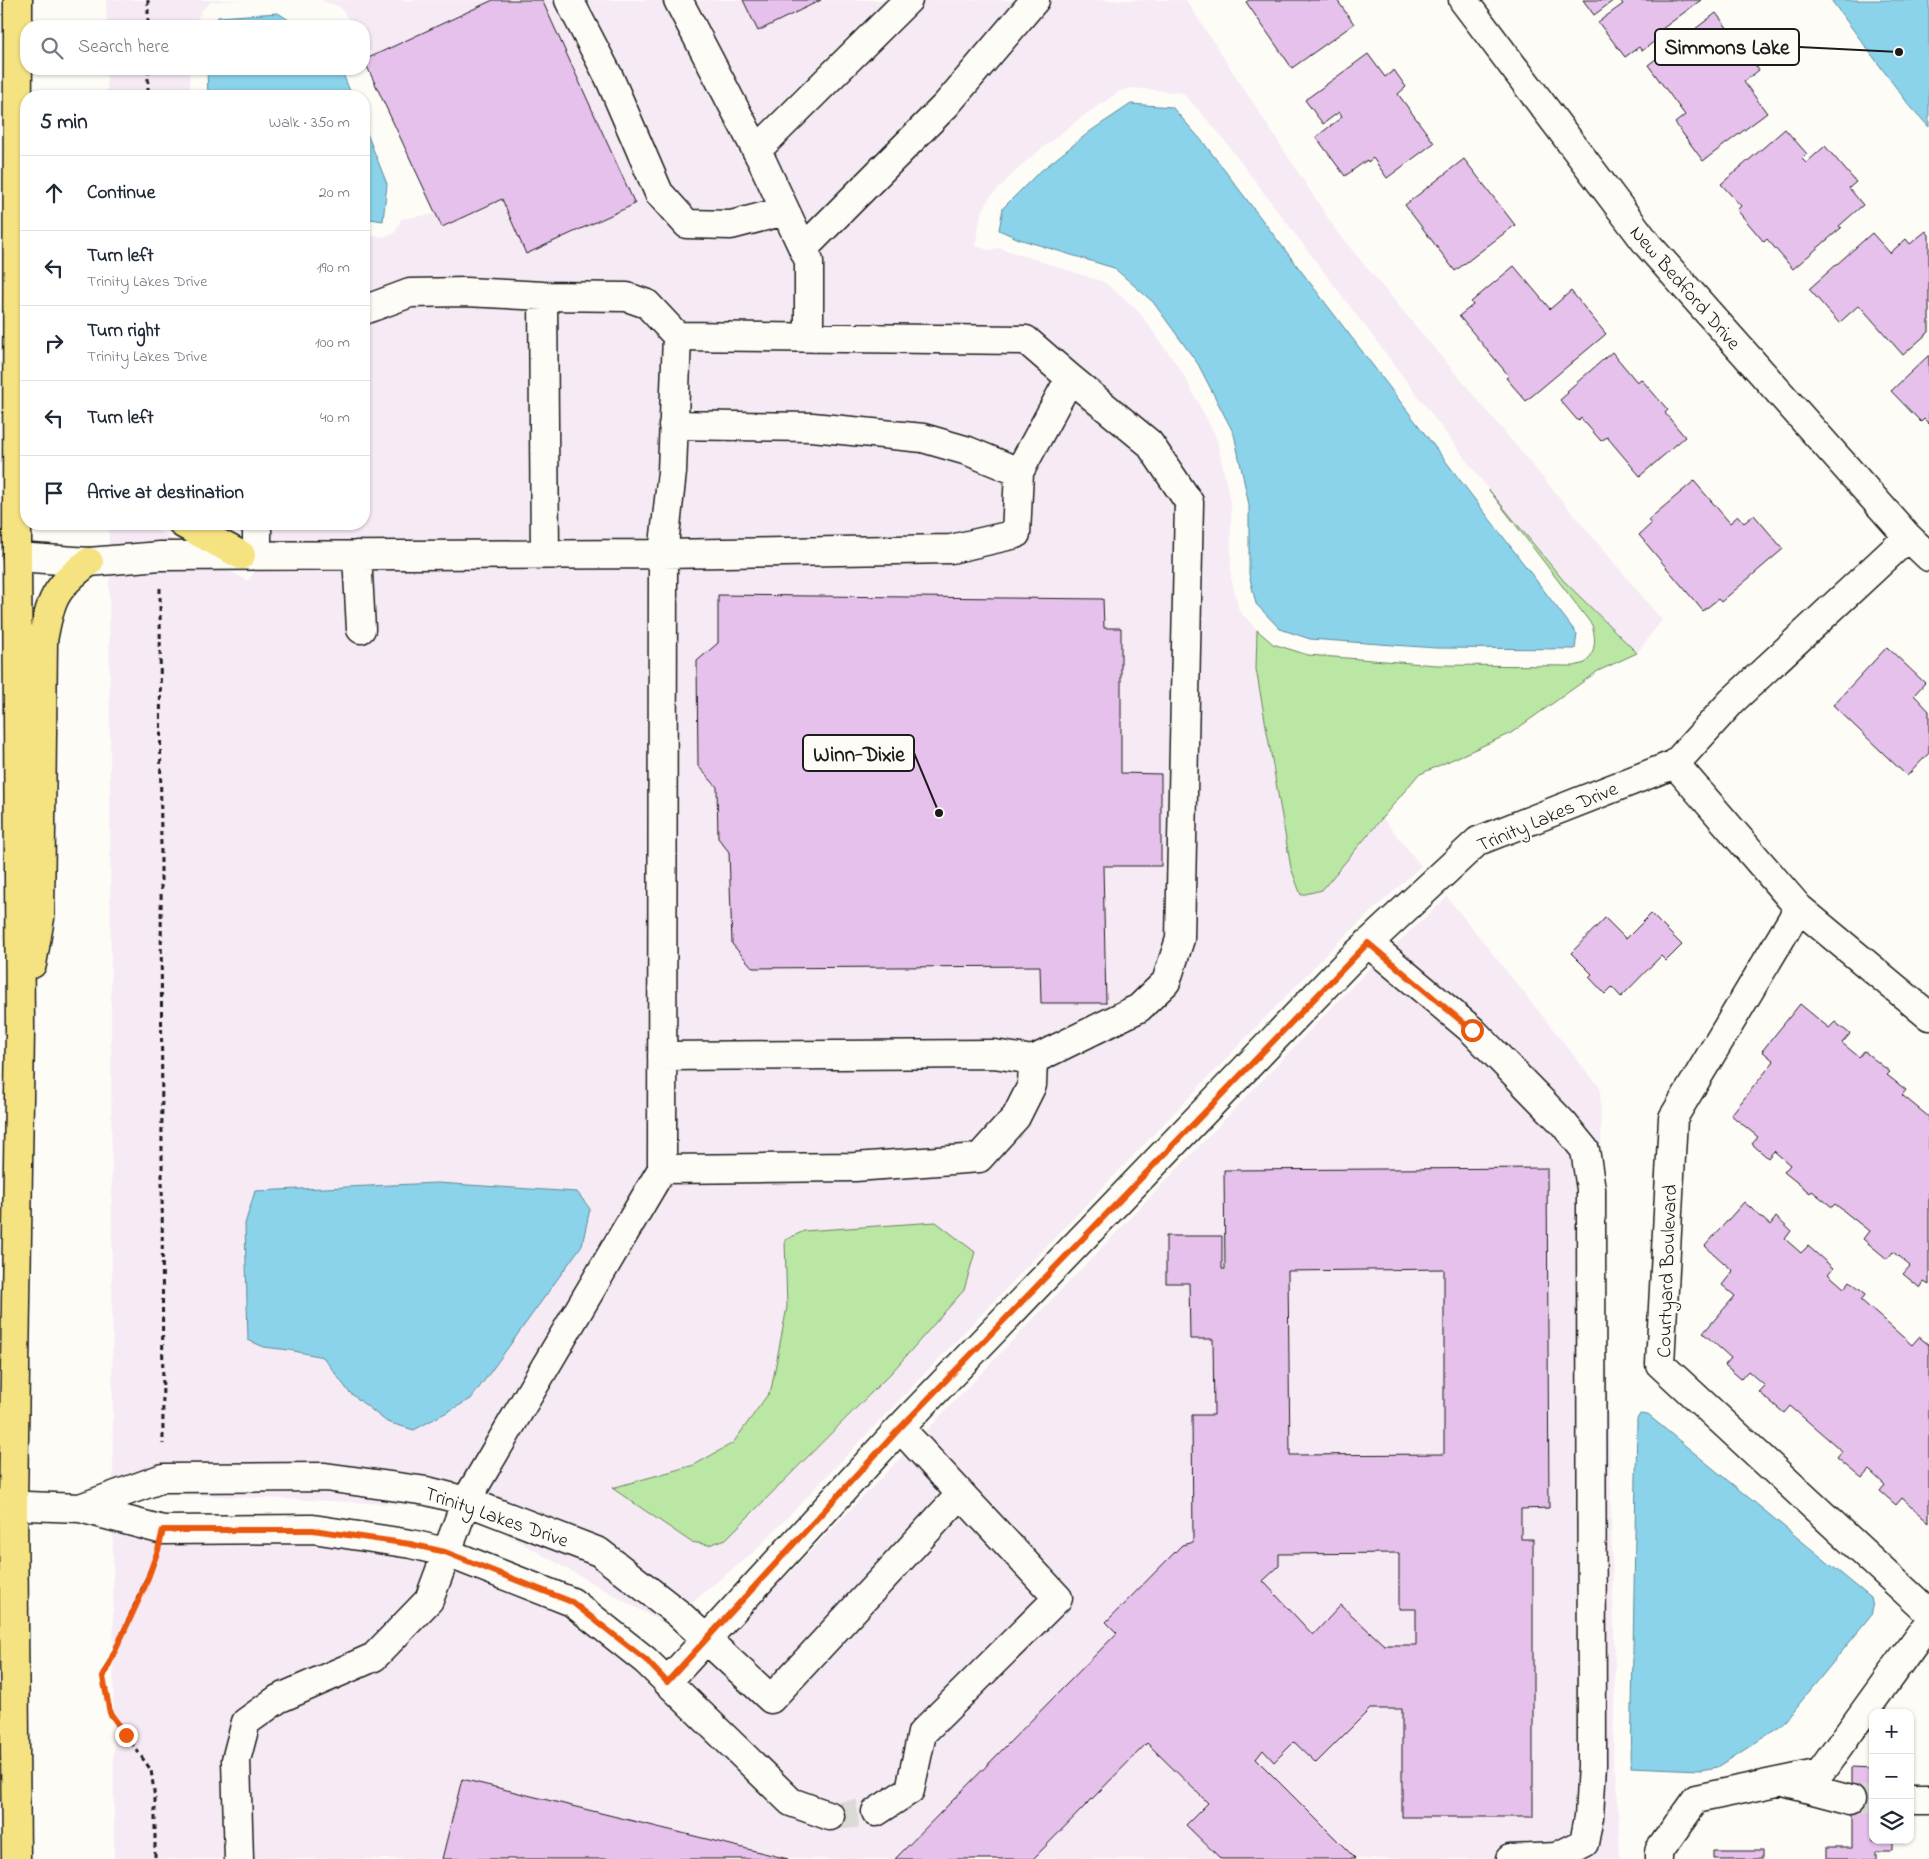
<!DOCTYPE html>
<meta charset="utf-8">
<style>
:root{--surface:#fff;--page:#f6f6f7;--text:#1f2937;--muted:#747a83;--line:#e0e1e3}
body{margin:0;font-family:"Indie Flower",sans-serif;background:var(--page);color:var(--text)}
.controls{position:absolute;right:15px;bottom:15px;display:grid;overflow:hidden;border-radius:10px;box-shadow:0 1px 4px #0004}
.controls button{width:45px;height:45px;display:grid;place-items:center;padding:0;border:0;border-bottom:1px solid var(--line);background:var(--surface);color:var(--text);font:25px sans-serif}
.stop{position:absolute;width:15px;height:15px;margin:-11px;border:4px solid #ea580c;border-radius:50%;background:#fff}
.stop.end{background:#ea580c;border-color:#fff;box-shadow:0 1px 5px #0008}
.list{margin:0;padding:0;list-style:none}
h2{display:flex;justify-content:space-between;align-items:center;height:65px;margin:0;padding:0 20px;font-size:21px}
h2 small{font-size:16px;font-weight:400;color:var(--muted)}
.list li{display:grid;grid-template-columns:32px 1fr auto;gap:15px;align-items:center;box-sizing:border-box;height:75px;padding:0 20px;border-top:1px solid var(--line)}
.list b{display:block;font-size:19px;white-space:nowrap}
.list p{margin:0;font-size:16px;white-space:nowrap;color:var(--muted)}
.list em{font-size:16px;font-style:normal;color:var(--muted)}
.icon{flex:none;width:28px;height:28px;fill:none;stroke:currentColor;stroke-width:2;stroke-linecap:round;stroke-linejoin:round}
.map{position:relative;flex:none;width:1929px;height:1859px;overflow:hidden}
.search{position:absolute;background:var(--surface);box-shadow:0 1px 4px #0004;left:20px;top:20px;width:350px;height:55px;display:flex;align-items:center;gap:12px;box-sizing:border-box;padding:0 18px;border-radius:20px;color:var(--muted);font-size:19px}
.panel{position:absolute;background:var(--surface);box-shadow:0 1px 4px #0004;left:20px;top:90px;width:350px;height:440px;border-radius:20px}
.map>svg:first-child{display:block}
.built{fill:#f6eaf4;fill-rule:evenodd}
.green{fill:#bae7a4;stroke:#6b8260}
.water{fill:#8ad3eb;stroke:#5e8a98}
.building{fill:#e5c1ec;stroke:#1c1c1c;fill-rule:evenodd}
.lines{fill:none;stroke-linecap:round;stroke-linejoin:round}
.minor-tunnel{stroke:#dbdad6;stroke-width:28;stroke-dasharray:28 14;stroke-linecap:butt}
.minor-casing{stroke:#1c1c1c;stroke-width:31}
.major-casing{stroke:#1c1c1c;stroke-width:31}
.path{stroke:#1c1c1c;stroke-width:3;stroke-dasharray:5 4;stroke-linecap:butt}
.minor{stroke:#fdfcf7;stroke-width:28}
.major{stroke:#f5e382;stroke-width:28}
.route{stroke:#ea580c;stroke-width:6}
.labels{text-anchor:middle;stroke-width:4;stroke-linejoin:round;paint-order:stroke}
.street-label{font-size:20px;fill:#1c1c1c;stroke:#fdfcf7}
.leader{fill:none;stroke:#1c1c1c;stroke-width:2}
.callout-dot{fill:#1c1c1c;stroke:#fdfcf7;stroke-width:2}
.callout{fill:#fdfcf7;stroke:#1c1c1c;stroke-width:2}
.callout-label{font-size:21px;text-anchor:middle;font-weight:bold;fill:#1c1c1c}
</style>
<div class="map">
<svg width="1929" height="1859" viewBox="0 0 1929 1859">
<rect width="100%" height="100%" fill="#fdfcf7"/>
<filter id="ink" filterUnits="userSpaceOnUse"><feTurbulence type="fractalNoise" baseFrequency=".02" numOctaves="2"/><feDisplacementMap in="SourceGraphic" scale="10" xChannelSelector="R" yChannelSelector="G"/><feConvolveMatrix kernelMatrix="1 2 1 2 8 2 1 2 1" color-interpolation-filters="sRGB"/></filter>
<g filter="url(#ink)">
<!-- built -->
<path class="built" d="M106 0H241L211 2 202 10 193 26H107Z
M320 0H1186L1337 232 1662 620 1637 653 1563 580 1489 490 1218 132 1183 93 1132 88 1120 91 1080 118 1025 162 990 197 981 214 975 246 989 250 999 248 1104 282 1139 312 1182 372 1217 439 1231 507V577L1239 611 1257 630 1256 669 1291 868 1301 895 1322 890 1382 817 1421 866 1330 950 755 1551 665 1624 465 1511 455 1507 113 1491 109 524H145L248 581 270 549 224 524H364V235L380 237 392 235 396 231 401 219 434 214 450 188 425 136 364 42V26H353L340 7ZM245 1224 349 1392 323 1357 289 1350 264 1347ZM785 1240 964 1290 892 1372 726 1539 613 1488 694 1465 733 1442 771 1390 788 1307Z
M107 69H189L190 96H107Z
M1447 897 1600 1088 1615 1669 1613 1767 1617 1777 1620 1859H114L113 1528 447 1545 653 1662 666 1674 787 1576 1362 976Z"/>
<!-- green -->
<path class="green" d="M1489 490 1563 580 1637 653 1598 671 1511 733 1418 775 1322 890 1301 895 1291 868 1256 669 1257 630 1273 644 1308 655 1436 665 1574 666 1585 663C1596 653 1596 638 1592 625Z
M936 1222 975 1252 964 1290 892 1372 726 1539 709 1545 691 1542 612 1488 694 1465 733 1443 771 1390 787 1307 785 1240 804 1231Z"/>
<!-- water -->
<path class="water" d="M1831 0H1929V127L1909 105Z
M278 13 298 26H213L218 17Z
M207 69H341L352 96H208Z
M1131 104 1172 107 1203 142 1577 634 1575 649 1436 648 1310 639 1280 629 1256 604 1249 574V505L1234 434 1198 364 1153 302 1114 268 1019 239 999 230 1003 208 1037 174 1092 130Z
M364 126 387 184 383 221 364 218Z
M437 1183 577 1192 590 1209 582 1245 471 1399 414 1430 387 1422 349 1392 323 1357 289 1350 264 1347 248 1340 245 1224 255 1191Z
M1640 1414 1648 1415 1871 1598 1873 1607 1871 1616 1781 1726 1718 1767 1700 1770 1631 1767 1637 1419Z"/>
<!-- building -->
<path class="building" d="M493 0H542L635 204 526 254 502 199 442 227 364 60Z
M743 0H821L758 31Z
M1249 0H1337L1354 24 1292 68 1246 2Z
M1583 0H1614L1594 15Z
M1620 0H1701L1662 29 1665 33 1642 51 1639 47 1625 57 1598 22 1623 4Z
M1716 13 1759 70 1744 82 1767 113 1703 161 1675 123 1685 115 1648 65Z
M1368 54 1385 77 1394 70 1406 87 1398 94 1434 143 1387 178 1373 158 1368 162 1367 160 1345 176 1316 137 1342 117 1339 112 1323 124 1305 100Z
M1785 129 1807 154 1802 159 1806 163 1825 146 1856 182 1849 188 1863 205 1839 226 1841 228 1793 269 1767 239 1764 242 1737 210 1741 206 1721 184Z
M1464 159 1515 225 1455 271 1405 205Z
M1926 231 1929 235V332L1903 355 1859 305 1839 323 1809 289 1872 233 1890 253 1906 239 1910 244Z
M1514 266 1550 309 1571 291 1606 334 1526 401 1506 378 1509 376 1459 316 1473 305 1471 302Z
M1612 352 1637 382 1641 379 1668 410 1665 413 1685 437 1640 476 1607 437 1601 441 1581 418 1578 421 1560 400 1568 393 1567 391Z
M1929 355V424L1924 419 1921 422 1891 391Z
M1694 481 1730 523 1738 516 1744 523 1754 515 1783 549 1721 602 1718 599 1703 611 1639 535 1651 524 1648 520Z
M718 595 1103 599 1104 628H1121V773L1161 774V866H1103L1106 1003H1041L1040 966 753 968 732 944 729 852 718 838 717 787 698 766 697 661 718 643Z
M1887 647 1925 683 1914 695 1929 711V753L1907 776 1833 705Z
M1651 914 1682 945 1666 961 1661 956 1621 997 1612 987 1605 994 1589 977 1592 974 1571 953 1605 918 1626 939Z
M1800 1004 1829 1028 1835 1022 1850 1034 1842 1043 1859 1057 1864 1051 1890 1072 1887 1075 1906 1090 1902 1095 1929 1117V1285L1924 1282 1920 1288 1903 1274 1910 1266 1893 1252 1887 1259 1863 1239 1869 1231 1835 1204 1832 1207 1812 1191 1810 1193 1784 1172 1790 1165 1774 1151 1768 1158 1752 1144 1758 1137 1731 1115 1774 1061 1762 1051Z
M1547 1168 1549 1508 1521 1509V1539H1533V1817H1402V1709H1370L1316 1763 1294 1742 1274 1762 1263 1750 1256 1759 1356 1859H1221L1186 1825 1208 1803 1147 1743 1033 1859H895L1117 1633 1106 1622 1182 1545 1193 1542 1192 1415H1214L1213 1339H1190L1189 1283H1166V1236H1222V1269H1225L1224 1170ZM1444 1269V1454L1290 1455 1288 1271ZM1399 1553V1609H1416V1645H1384L1341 1605 1313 1635 1263 1581 1279 1566V1554Z
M1744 1202 1770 1225 1776 1217 1791 1231 1785 1239 1801 1253 1808 1246 1833 1268 1828 1274 1844 1288 1850 1281 1866 1294 1861 1300 1912 1345 1919 1337 1929 1345V1522L1902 1498 1896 1505 1880 1491 1885 1485 1869 1470 1862 1478 1837 1457 1842 1451 1790 1406 1784 1413 1759 1392 1765 1386 1748 1371 1741 1379 1725 1365 1731 1358 1703 1333 1735 1296 1722 1285 1733 1271 1705 1246Z
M1852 1768 1873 1769V1840H1892V1850H1876V1859H1826V1848H1852Z
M462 1779 788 1859H442Z
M1713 1851H1762V1859H1713Z"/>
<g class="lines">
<!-- minor-tunnel -->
<path class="minor-tunnel" d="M1851 1800H1873
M830 1816 876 1812"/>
<defs>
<path id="minor" d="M569 0 609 77 659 193 687 224 731 225 785 211
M678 0 762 161 809 261V337
M1463 0 1648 245 1908 537 1929 557
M757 150 908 0
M803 249 946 105 1035 0
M543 296 545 554
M364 310 410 293 466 292 543 296 627 297 647 304 677 336
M677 336 1026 340 1070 378 1019 472 1016 534 951 549 663 554 672 472Z
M673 425 812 427 923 438 968 451 1019 472
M257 524V555
M357 555 361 629
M17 557 89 562 160 556 663 554 662 1169 466 1501 429 1600 374 1657 278 1699 246 1722 236 1760 239 1859
M1675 764 1799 908
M1368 943 1472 1030 1563 1123 1585 1150 1591 1189 1592 1765 1589 1817 1584 1843 1556 1857 1510 1859
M1929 1016 1799 908 1673 1118 1660 1364 1929 1613
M662 1056 994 1054 1033 1060 1032 1085 1016 1117 979 1158 855 1167 662 1169
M1033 1060 1139 1008 1166 982 1180 939 1189 502 1149 443 1070 378
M0 1505 80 1508
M667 1682 900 1428 1347 963 1478 841 1675 764 1732 701 1908 537
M1787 1783 1851 1800
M1910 1799H1929
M876 1812 910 1790 922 1733 1058 1598 961 1494
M830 1816 791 1802 645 1660 572 1602 445 1552 411 1544 313 1529 163 1530 80 1508 163 1478 325 1477 427 1491 466 1501 599 1552 679 1614 771 1699 961 1494 900 1428
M1659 1859V1851L1696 1799 1820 1773 1929 1622"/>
<path id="major" d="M183 524 241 555
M32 964 40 918 43 641C50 600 55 587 89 562
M16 1859 13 1505 20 1030 17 557 18 0"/>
</defs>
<!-- minor casing -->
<use href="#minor" class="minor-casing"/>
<!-- major casing -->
<use href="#major" class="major-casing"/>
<!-- path -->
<path class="path" d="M148 0V26
M148 69V96
M160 588 163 1444
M154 1562 103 1677 110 1713 151 1770 155 1799V1859"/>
<!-- minor -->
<use href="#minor" class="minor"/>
<!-- major -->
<use href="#major" class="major"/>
</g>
</g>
<g class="lines" filter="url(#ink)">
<!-- route -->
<path class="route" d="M126 1735 110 1713 103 1677 145 1586 158 1550 163 1530H313L410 1544 445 1552 572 1602 646 1660 667 1682 900 1428 1368 943 1472 1030"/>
</g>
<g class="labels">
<!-- street labels -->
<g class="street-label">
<text transform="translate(1686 287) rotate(49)" y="7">New Bedford Drive</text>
<text transform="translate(1547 816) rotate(-23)" y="7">Trinity Lakes Drive</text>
<text transform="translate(1666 1271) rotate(-88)" y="7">Courtyard Boulevard</text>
<text transform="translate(497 1516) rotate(19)" y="7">Trinity Lakes Drive</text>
</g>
</g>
<!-- callouts -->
<path class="leader" d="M1899 52L1799 47M939 813L914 753"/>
<g class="callout-dot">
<circle cx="1899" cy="52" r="5"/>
<circle cx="939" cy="813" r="5"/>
</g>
<g class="callout">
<rect x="1655" y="29" width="144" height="36" rx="5"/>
<rect x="803" y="735" width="111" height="36" rx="5"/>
</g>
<g class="callout-label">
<text x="1727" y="54">Simmons Lake</text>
<text x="859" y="761">Winn-Dixie</text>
</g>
</svg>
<div class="controls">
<button>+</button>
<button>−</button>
<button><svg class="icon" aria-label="layers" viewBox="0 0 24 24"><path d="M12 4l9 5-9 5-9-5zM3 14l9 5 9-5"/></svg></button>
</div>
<div class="stop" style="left:1472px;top:1030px"></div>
<div class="stop end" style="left:126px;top:1735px"></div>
<div class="search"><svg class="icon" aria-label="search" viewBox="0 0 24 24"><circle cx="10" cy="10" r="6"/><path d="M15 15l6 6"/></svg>Search here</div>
<section class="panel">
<h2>5 min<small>Walk · 350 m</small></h2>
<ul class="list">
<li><svg class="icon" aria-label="ahead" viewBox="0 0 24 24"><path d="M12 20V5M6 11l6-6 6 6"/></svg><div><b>Continue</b></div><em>20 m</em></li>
<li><svg class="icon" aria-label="left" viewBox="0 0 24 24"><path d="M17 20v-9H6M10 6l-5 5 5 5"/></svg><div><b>Turn left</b><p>Trinity Lakes Drive</p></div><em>190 m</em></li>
<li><svg class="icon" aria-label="right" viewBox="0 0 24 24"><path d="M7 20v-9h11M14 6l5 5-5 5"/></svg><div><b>Turn right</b><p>Trinity Lakes Drive</p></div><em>100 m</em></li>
<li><svg class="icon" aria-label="left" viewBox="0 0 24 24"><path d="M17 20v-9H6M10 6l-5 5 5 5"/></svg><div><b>Turn left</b></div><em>40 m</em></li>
<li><svg class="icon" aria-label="arrive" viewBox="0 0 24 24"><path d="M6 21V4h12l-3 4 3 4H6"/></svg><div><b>Arrive at destination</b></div></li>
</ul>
</section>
</div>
